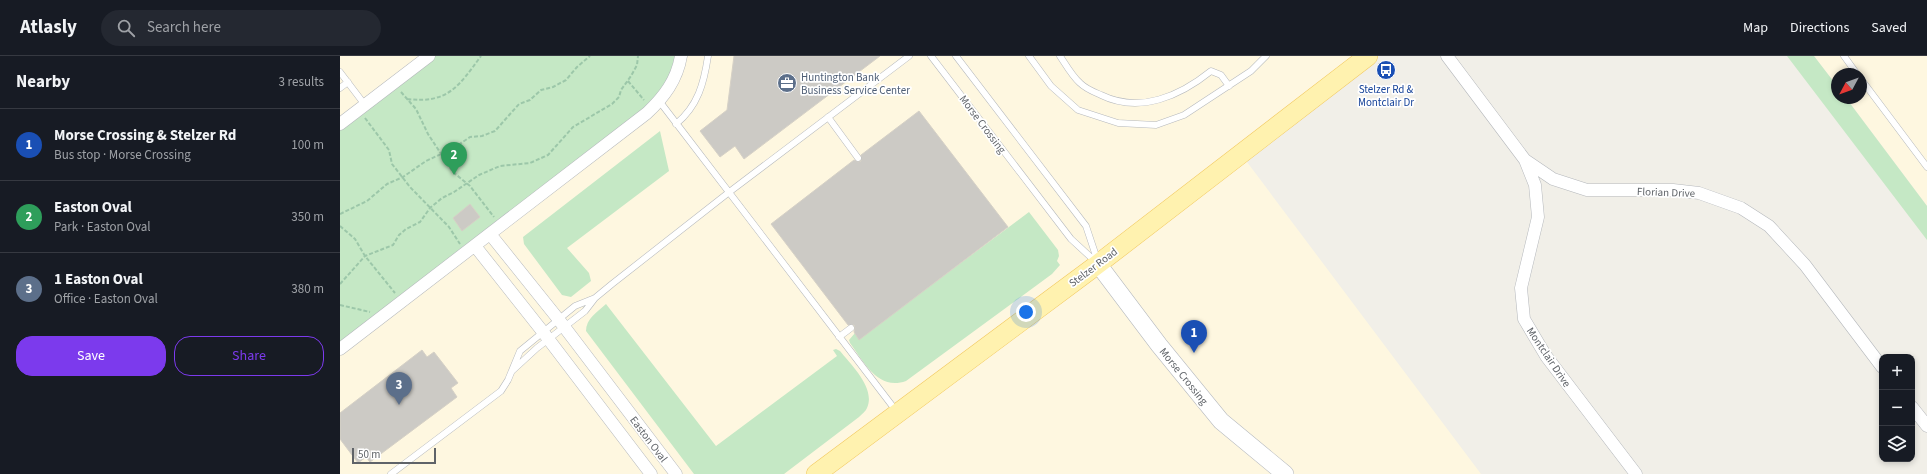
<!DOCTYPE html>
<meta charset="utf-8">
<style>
:root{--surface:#171b24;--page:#242831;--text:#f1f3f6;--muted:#9ea1a6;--line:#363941;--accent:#7c3aed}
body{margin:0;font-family:"Source Sans 3",sans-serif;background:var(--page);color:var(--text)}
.controls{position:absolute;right:12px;bottom:12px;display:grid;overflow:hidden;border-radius:8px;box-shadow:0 2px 6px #0003}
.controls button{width:36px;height:36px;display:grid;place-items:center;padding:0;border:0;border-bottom:1px solid var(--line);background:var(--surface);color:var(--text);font:20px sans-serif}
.compass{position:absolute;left:1491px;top:12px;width:36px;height:36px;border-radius:50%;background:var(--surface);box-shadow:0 2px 6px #0003;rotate:229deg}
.scale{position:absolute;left:12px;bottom:10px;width:84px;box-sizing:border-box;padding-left:4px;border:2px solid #5f6368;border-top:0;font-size:11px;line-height:14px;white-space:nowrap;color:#5f6368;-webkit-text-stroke:3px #fff;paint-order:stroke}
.you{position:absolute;left:686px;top:256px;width:14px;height:14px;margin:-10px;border:3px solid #fff;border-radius:50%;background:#1a73e8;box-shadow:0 0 0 6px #1a73e833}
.badge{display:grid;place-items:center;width:26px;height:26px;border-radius:50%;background:var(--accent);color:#fff;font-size:13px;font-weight:700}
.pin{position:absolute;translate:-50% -33px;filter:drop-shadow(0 1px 2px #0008)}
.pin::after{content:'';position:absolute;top:21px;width:14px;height:12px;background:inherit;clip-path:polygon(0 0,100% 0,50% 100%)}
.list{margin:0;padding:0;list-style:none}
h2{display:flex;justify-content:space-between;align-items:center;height:52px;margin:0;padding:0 16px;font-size:17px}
h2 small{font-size:13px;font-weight:400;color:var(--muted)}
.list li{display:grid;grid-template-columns:26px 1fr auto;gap:12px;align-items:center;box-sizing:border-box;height:72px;padding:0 16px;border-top:1px solid var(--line)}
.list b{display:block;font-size:15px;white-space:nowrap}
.list p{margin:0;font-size:13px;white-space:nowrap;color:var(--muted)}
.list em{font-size:13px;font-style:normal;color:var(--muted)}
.actions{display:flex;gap:8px;padding:12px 16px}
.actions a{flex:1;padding:9px 0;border:1px solid var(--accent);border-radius:16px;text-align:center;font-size:14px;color:var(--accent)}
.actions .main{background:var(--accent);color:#fff}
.icon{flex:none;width:22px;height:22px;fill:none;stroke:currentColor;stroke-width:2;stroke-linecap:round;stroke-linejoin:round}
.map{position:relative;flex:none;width:1587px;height:418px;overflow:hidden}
header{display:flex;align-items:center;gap:24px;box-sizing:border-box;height:56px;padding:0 20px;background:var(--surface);border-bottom:1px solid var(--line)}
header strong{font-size:19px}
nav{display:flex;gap:22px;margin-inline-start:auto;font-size:14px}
.search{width:280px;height:36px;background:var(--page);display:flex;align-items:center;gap:10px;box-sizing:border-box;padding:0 14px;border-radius:22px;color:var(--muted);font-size:15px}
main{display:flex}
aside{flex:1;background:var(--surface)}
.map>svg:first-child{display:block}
.commercial{fill:#fef7e0}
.green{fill:#c5e8c5}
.building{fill:#cccac5;stroke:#d6d1c6}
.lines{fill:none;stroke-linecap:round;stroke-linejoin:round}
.lane-casing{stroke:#b5b8bc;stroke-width:7}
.street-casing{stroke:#b5b8bc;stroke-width:13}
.secondary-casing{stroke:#b6babf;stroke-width:18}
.primary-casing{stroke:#f2c960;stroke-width:20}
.path{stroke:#9cc7a9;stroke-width:2;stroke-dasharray:4 2;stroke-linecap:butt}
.lane{stroke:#fff;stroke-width:6}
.street{stroke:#fff;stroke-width:12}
.secondary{stroke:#fff;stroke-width:17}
.primary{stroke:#fff2af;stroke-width:19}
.labels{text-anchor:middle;stroke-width:3.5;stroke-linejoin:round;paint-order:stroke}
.service-label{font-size:11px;fill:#4e5e75;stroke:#fff;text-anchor:start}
.transit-label{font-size:11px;fill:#164399;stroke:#fff}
.street-label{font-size:11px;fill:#5f6368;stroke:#fff}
</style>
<header>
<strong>Atlasly</strong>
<div class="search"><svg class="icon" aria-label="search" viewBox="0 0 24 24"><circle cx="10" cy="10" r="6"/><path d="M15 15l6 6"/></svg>Search here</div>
<nav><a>Map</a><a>Directions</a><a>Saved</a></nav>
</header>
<main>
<aside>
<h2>Nearby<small>3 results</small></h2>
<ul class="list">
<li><span class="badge" style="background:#1a4fb4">1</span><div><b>Morse Crossing &amp; Stelzer Rd</b><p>Bus stop · Morse Crossing</p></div><em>100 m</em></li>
<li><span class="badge" style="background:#2e9e5b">2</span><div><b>Easton Oval</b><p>Park · Easton Oval</p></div><em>350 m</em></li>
<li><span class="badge" style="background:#5c6f8a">3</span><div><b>1 Easton Oval</b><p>Office · Easton Oval</p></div><em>380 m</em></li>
</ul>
<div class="actions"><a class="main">Save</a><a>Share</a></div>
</aside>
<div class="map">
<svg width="1587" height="418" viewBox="0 0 1587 418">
<rect width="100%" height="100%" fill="#f1efe8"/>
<!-- commercial -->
<path class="commercial" d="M0 0H1028L901 98 1141 418H0Z
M1474 0H1587V150L1506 42H1521V18H1497V30Z"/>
<!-- green -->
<path class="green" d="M89 0H341L320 46 0 293V68Z
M1447 0H1474L1497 30V42H1506L1587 150V184Z
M320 75 329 115 227 192 249 217 251 225 231 241 222 239 184 188 183 181Z
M689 156 718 194 719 200 717 205 720 209 712 218 566 325C538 335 524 306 510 287L509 284 515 277 519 283Z
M266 248 376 390 497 300 493 294 496 293 500 295C511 309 536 332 527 352 526 355 522 358 519 361L444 418H354L246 275C246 263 257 256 266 248Z"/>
<!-- building -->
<path class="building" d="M394 0H540L404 103 395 90 380 101 360 75 387 54Z
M579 55 668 171 519 284 514 276 515 272 514 269H508L431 168 514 104 518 106 521 105V99Z
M130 148 140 161 122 175 113 162Z
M82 294 87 301 94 296 118 327 111 332 117 341 30 406 26 401 18 407 0 383V357Z"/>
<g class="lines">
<defs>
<path id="lane" d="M591 0 731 183 756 206
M616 0 746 170 758 206
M689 0 711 30 738 54 778 67 816 69 844 59 911 15 926 0
M720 0C726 9 732 20 740 27 746 33 754 36 761 39 800 58 840 40 871 15L881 19 889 30
M1504 0 1517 18
M0 16 25 49
M1521 23 1587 111
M0 32 8 26
M320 46 557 356
M488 61 518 102
M336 68C358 50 364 27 368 0
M499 281 511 272
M172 315 197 292 245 255 255 242 272 228 388 137 569 0
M51 418 161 335 168 324 180 295 235 250 255 242"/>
<path id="street" d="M1107 0 1185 104 1195 129 1198 161 1181 232 1184 263 1206 300 1296 418
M0 68 89 0
M1185 104 1213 123 1247 134H1333L1359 137 1401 152 1429 170 1465 209 1542 311
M150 178 219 264 336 418
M135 190 203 276 311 418
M0 293 307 57C324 41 337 24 341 0
M1572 351 1587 370"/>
<path id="secondary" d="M758 208 819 289 881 365 945 418"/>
<path id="primary" d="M476 418 758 208 1028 0"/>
</defs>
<!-- lane casing -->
<use href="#lane" class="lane-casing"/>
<!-- street casing -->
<use href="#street" class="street-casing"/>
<!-- secondary casing -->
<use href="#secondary" class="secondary-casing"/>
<!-- primary casing -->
<use href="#primary" class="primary-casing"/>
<!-- path -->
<path class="path" d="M288 25 304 44
M61 36 76 53 88 78 113 116 130 130 154 161
M67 43C108 48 119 30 141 0
M25 62 49 94 52 108 70 131 109 171 120 188
M0 158 27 145 47 128 63 121 86 105 114 92 130 81 142 80 155 75 179 48 190 44 201 34 213 31 226 24 237 11 250 0
M0 170 15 183 25 200 55 237
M0 228 25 200 53 189 59 179 66 173 80 166 90 152 102 142 114 136 139 119 160 110 190 107 208 99 233 71 272 48 279 41 281 34 291 20 297 9 298 0
M0 249 30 256"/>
<!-- lane -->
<use href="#lane" class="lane"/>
<!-- street -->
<use href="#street" class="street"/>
<!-- secondary -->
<use href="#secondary" class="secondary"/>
<!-- primary -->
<use href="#primary" class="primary"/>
</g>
<!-- icons -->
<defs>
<symbol id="bus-disc" viewBox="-11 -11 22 22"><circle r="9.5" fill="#1a4fb4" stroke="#fff"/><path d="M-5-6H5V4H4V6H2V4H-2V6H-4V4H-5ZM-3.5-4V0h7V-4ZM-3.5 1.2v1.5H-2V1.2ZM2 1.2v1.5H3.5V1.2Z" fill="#fff"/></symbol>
<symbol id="office-disc" viewBox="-11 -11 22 22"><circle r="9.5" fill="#5c6f8a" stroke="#fff"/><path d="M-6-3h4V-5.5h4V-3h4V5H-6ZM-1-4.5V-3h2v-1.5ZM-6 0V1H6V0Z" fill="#fff"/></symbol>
</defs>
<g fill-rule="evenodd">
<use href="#bus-disc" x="1035" y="3" width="22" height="22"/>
<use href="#office-disc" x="436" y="16" width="22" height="22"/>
</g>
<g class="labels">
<!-- service labels -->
<g class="service-label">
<text x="461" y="25">Huntington Bank<tspan x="461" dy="13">Business Service Center</tspan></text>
</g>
<!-- transit labels -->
<g class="transit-label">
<text x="1046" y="37">Stelzer Rd &amp;<tspan x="1046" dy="13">Montclair Dr</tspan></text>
</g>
<!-- street labels -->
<g class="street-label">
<text transform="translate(643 68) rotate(53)" y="4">Morse Crossing</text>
<text transform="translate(1326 136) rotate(2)" y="4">Florian Drive</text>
<text transform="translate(753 211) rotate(-37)" y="4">Stelzer Road</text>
<text transform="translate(1209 301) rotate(56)" y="4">Montclair Drive</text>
<text transform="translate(844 320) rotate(51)" y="4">Morse Crossing</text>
<text transform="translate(309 383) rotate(53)" y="4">Easton Oval</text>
</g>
</g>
</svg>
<div class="controls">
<button>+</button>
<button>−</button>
<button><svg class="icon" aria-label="layers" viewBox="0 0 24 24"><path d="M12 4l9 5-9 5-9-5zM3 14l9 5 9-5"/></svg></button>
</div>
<svg class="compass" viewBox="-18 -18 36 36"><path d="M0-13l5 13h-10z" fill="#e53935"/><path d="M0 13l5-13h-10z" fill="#9ea1a6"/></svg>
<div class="scale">50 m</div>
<div class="you"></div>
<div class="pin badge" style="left:854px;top:297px;background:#1a4fb4">1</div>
<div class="pin badge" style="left:114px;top:119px;background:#2e9e5b">2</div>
<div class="pin badge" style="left:59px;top:349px;background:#5c6f8a">3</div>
</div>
</main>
